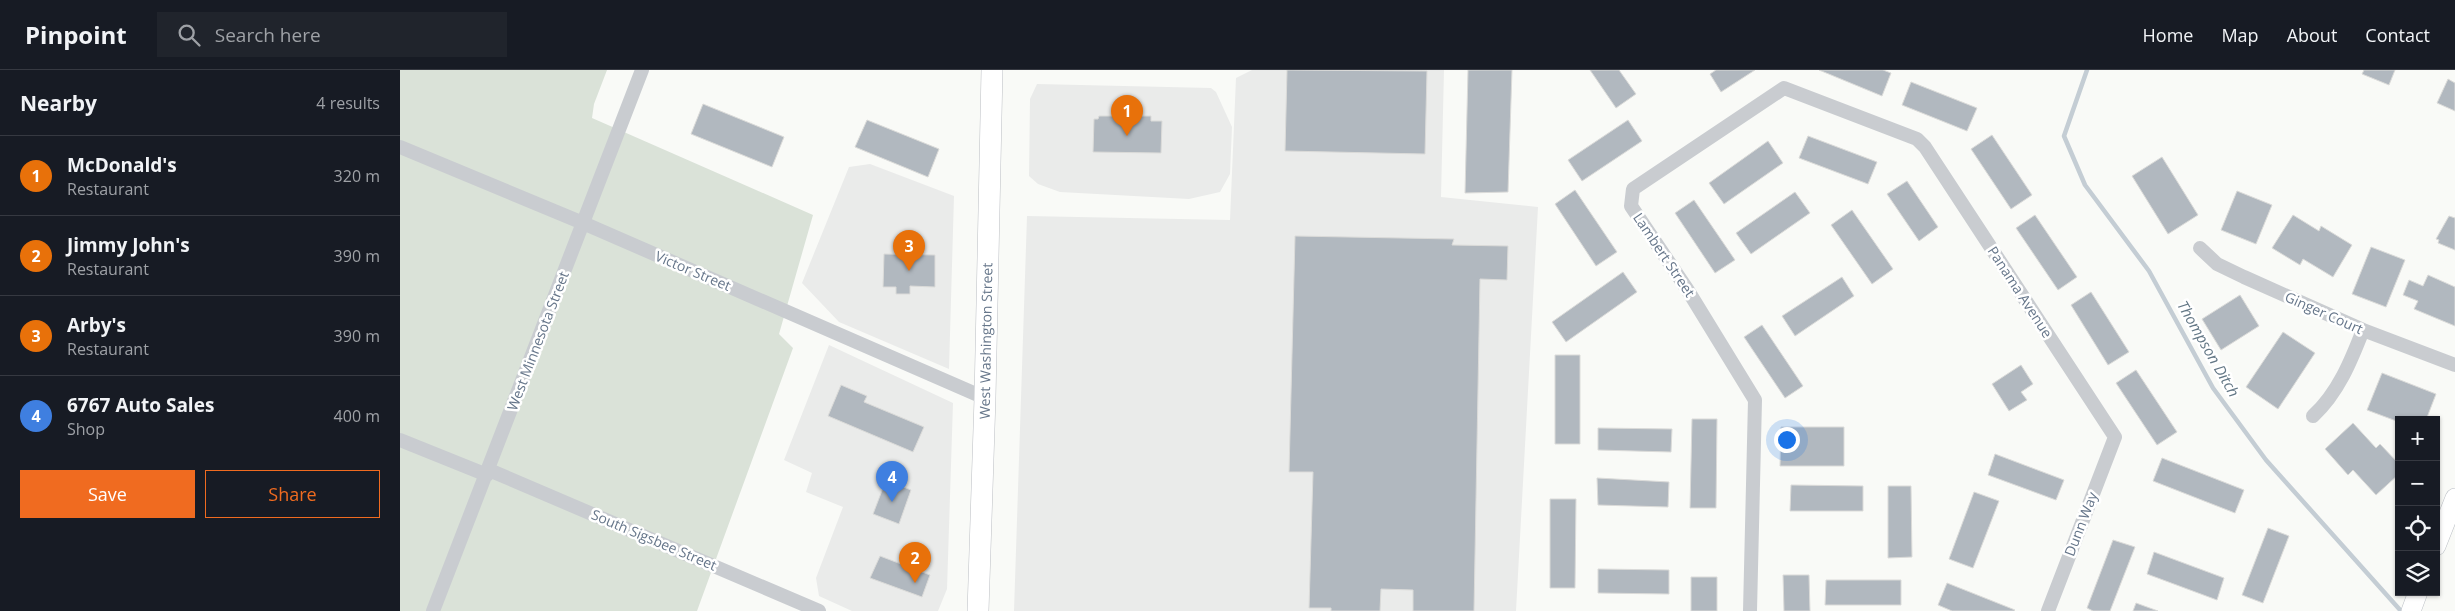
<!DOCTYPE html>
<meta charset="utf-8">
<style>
:root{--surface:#171b24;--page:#20242c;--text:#f1f3f6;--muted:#9ea1a6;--line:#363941;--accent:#f06b20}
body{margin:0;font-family:"Open Sans",sans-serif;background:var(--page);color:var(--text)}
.controls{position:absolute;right:15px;bottom:15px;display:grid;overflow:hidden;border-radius:0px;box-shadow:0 1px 4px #0004}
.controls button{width:45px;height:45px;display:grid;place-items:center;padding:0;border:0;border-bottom:1px solid var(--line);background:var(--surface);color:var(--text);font:25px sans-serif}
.you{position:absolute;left:1386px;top:369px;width:18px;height:18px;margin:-12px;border:4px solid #fff;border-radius:50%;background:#1a73e8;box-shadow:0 0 0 8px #1a73e833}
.badge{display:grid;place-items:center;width:32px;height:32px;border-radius:50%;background:var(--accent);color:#fff;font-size:16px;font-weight:700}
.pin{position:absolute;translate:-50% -41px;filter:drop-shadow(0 1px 2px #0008)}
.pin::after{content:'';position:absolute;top:26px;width:18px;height:15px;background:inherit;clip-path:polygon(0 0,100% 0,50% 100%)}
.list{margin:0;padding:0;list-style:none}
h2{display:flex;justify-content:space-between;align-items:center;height:65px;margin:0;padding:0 20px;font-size:21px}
h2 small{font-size:16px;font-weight:400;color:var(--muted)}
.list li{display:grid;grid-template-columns:32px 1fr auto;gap:15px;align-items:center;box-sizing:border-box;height:80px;padding:0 20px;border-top:1px solid var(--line)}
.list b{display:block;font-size:19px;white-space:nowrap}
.list p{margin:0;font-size:16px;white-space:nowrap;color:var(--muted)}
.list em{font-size:16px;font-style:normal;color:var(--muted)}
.actions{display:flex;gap:10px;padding:15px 20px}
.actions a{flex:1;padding:11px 0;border:1px solid var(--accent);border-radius:0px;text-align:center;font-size:18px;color:var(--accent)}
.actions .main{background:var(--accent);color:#fff}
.icon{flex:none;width:28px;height:28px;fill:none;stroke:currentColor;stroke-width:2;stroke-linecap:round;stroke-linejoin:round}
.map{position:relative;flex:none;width:2055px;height:541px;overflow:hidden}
header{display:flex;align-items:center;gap:30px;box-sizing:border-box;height:70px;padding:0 25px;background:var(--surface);border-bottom:1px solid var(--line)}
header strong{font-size:24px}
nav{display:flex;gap:28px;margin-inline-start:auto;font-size:18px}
.search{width:350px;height:45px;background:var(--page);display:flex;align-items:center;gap:12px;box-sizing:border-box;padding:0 18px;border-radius:0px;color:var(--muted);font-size:19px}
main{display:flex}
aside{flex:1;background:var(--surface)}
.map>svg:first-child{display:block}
.built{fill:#eaebea}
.green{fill:#dae2d8}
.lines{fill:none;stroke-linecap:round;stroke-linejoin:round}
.stream{stroke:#c4cdd4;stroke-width:4.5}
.building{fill:#b1b8bf;stroke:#dbdbd9}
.secondary-casing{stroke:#bdc1c7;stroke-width:20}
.primary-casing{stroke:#bcbfc4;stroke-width:22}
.street{stroke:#c9ccd0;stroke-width:14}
.secondary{stroke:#fff;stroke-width:19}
.primary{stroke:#fff;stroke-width:21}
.labels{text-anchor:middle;stroke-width:5;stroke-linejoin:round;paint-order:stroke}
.street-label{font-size:14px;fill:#66768a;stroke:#fff}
.water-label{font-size:15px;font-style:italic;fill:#637785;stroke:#fff}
</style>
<header>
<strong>Pinpoint</strong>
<div class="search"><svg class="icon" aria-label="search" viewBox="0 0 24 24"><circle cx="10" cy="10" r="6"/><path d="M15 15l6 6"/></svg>Search here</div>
<nav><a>Home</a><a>Map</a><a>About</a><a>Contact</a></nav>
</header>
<main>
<aside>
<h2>Nearby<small>4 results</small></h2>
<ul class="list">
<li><span class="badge" style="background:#e8710a">1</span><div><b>McDonald's</b><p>Restaurant</p></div><em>320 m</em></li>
<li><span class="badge" style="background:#e8710a">2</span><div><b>Jimmy John's</b><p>Restaurant</p></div><em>390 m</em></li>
<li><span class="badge" style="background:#e8710a">3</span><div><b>Arby's</b><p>Restaurant</p></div><em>390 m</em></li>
<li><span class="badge" style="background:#3f7fe0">4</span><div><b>6767 Auto Sales</b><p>Shop</p></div><em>400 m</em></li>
</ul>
<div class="actions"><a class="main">Save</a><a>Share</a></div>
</aside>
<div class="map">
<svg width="2055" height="541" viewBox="0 0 2055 541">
<rect width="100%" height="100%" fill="#f9faf7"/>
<!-- built -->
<path class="built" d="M852 0H1044L1041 127 1138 137 1116 541H614L627 146 830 150 836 8Z
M637 14 811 18 816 22 832 57 830 104 820 122 789 129 660 122 638 114 629 106 630 29Z
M470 94 554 126 549 299 439 252 402 213 449 97Z
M429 275 553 333 547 519 538 541H452L419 526 416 508 443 437 406 422 412 403 384 390Z"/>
<!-- green -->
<path class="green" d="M0 0H207L194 34 192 48 413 145 379 264 393 278 297 541H0Z"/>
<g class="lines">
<!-- stream -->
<path class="stream" d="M1687 0 1664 66 1685 115 1749 201 1813 318 1866 390 2001 541"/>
</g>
<!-- building -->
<path class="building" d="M887 0 1027 1 1025 84 885 81Z
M1068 0H1112L1108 122 1065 123Z
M1190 0H1219L1236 24 1216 38Z
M1316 0H1355L1321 22 1310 4Z
M1419 0H1483L1491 3 1482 26Z
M1964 0H1995L1989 15 1962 4Z
M2048 9 2055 13V41L2037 33Z
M1511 12 1577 38 1567 61 1502 35Z
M303 34 384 67 372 97 291 64Z
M699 46H751V51H762L761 83 693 82 694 49H698Z
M467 50 539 79 528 107 455 77Z
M1228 50 1242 71 1182 111 1168 90Z
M1592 65 1632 125 1611 139 1571 79Z
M1408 66 1477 92 1468 114 1399 88Z
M1368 71 1383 93 1324 134 1309 113Z
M1762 87 1798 145 1768 164 1732 106Z
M1507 111 1538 157 1519 171 1487 124Z
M1175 120 1217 182 1196 196 1155 134Z
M1837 121 1872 135 1856 174 1821 160Z
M1395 122 1410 143 1351 184 1336 163Z
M1294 130 1335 190 1315 203 1275 143Z
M1452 140 1493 199 1472 214 1431 155Z
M1635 145 1677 207 1658 220 1616 158Z
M1893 145 1919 161 1921 156 1952 175 1933 207 1903 189 1900 195 1872 178Z
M2049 146 2055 148V180L2038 173 2039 170 2036 169Z
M895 166 1054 169 1052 175 1108 176 1107 210 1080 209 1074 541H1013V520L981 519 980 541H931V538H909L913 402H889Z
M1971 177 2005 190 1986 237 1952 224Z
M484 184 535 185V217L510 216V224H496V217H483Z
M1223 202 1237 222 1166 272 1152 252Z
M2028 205 2055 217V256L2014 239 2018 231 2003 225 2009 210 2023 216Z
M1442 207 1454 226 1395 266 1382 246Z
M1691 222 1729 282 1708 295 1671 235Z
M1840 225 1859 256 1821 280 1802 249Z
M1362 255 1403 316 1385 328 1344 267Z
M1883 262 1915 283 1878 339 1846 317Z
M1155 285H1180V374H1155Z
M1621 295 1633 314 1621 322 1627 330 1609 341 1592 314Z
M1736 300 1777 362 1757 375 1716 313Z
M1982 303 2036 324 2026 350H1999V352L1967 340Z
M441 315 467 326 464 332 524 357 513 382 428 346Z
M1292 349H1317L1316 438H1290Z
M1953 353 1976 378 1980 374 1999 394V404L1976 425 1953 400 1948 405 1925 379Z
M1381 357H1444V396H1380Z
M1198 358 1272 359 1271 382 1198 380Z
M1595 384 1664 410 1656 430 1588 405Z
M1762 388 1844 420 1835 443 1753 411Z
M1197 408 1269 412 1268 437 1198 435Z
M486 410 511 420 499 454 473 444Z
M1391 415 1463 416V441H1390Z
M1488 416H1511L1512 487 1488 488Z
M1574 422 1599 431 1573 498 1549 489Z
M1150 429H1176L1175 518H1150Z
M1868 458 1889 466 1863 533 1842 525Z
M1713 470 1735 477 1710 541H1693L1687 538Z
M1754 482 1824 508 1817 530 1747 504Z
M480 486 530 505 522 527 470 508Z
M1198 499 1269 500V524L1198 523Z
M1383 505H1409L1410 541H1384Z
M1291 507H1317V541H1291Z
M1426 510H1501V535H1425Z
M1547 513 1615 540 1614 541H1552L1538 535Z
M1736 533 1758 541H1733Z"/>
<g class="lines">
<defs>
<path id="secondary" d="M2036 476 2055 428
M2011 541 2018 522"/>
<path id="primary" d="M578 541 585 328 592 0"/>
</defs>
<!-- secondary casing -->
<use href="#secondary" class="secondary-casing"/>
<!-- primary casing -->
<use href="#primary" class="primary-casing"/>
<!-- street -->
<path class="street" d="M0 77 183 153 585 328
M1800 178 1817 194 1844 207 1963 260 2055 295
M1913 346C1938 323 1951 291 1963 260
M0 370 87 405
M89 400 419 541
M33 541 242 0
M1350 541 1355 330 1287 219 1231 136 1233 119 1384 18 1517 69 1525 77 1715 367 1648 541"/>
<!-- secondary -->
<use href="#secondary" class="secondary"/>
<!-- primary -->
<use href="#primary" class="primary"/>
</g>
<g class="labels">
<!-- street labels -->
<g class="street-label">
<text transform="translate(1264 185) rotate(56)" y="5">Lambert Street</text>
<text transform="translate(293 201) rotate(23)" y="5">Victor Street</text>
<text transform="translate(1620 222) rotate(57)" y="5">Panama Avenue</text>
<text transform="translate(1924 243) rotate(24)" y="5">Ginger Court</text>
<text transform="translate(138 271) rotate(-69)" y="5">West Minnesota Street</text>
<text transform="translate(586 271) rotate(-89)" y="5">West Washington Street</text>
<text transform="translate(1681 454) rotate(-69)" y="5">Dunn Way</text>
<text transform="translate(254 470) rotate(23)" y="5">South Sigsbee Street</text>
</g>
<!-- water labels -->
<g class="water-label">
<text transform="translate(1808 279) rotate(60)" y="5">Thompson Ditch</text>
</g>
</g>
</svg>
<div class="controls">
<button>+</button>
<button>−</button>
<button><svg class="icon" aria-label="locate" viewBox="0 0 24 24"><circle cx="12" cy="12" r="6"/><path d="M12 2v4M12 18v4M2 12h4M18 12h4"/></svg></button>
<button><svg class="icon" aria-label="layers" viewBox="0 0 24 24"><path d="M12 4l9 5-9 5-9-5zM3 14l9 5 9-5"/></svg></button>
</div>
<div class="you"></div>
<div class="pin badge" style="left:727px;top:66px;background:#e8710a">1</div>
<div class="pin badge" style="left:515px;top:513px;background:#e8710a">2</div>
<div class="pin badge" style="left:509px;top:201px;background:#e8710a">3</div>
<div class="pin badge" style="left:492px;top:432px;background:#3f7fe0">4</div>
</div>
</main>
